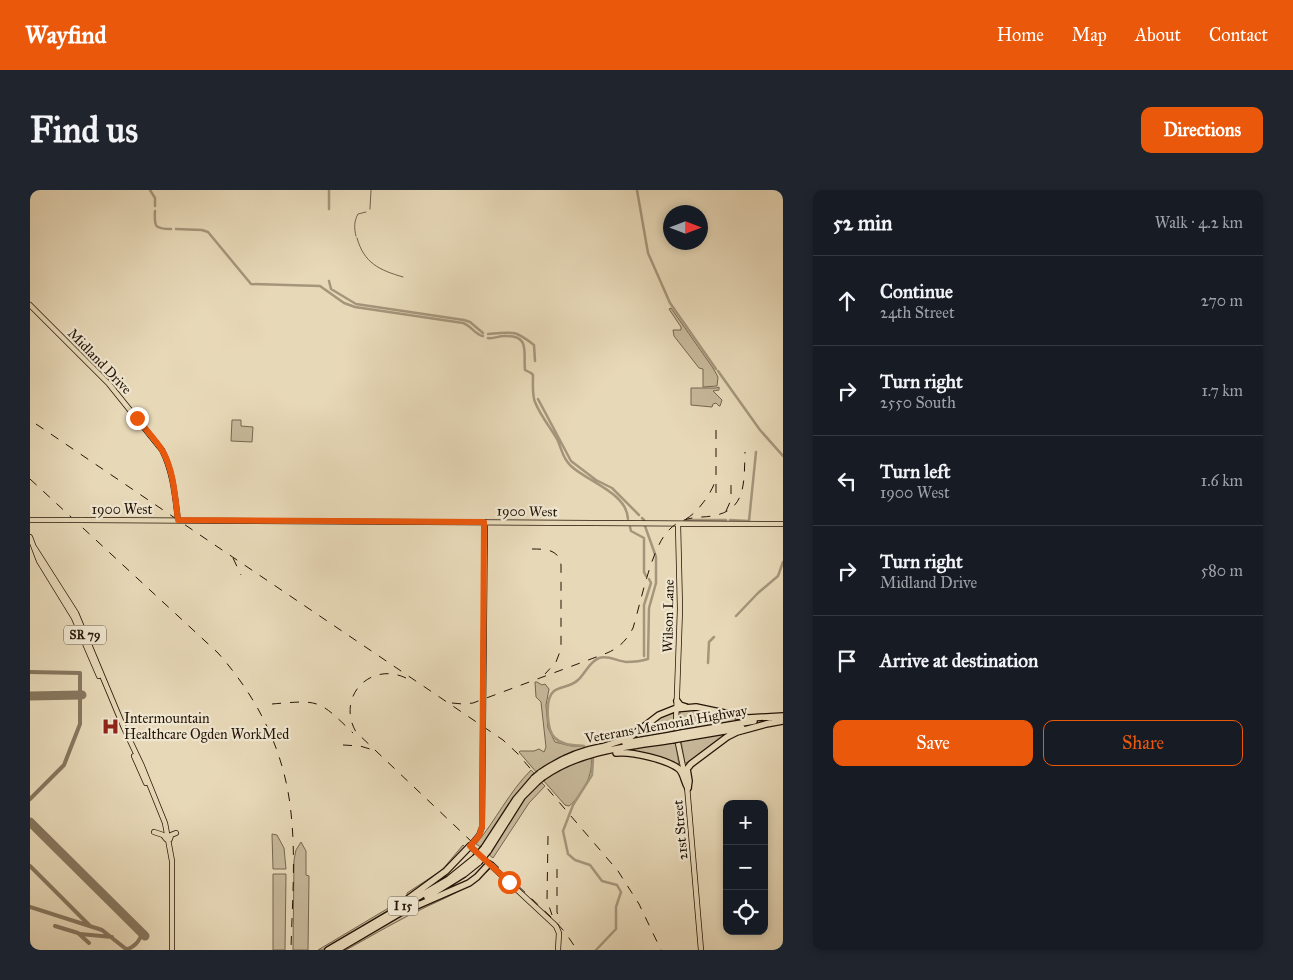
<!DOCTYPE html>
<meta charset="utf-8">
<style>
:root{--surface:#171b24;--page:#20242c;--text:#f1f3f6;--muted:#9ea1a6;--line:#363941;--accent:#ea580c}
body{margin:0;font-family:"IM FELL Great Primer",serif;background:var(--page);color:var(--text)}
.controls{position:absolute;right:15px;bottom:15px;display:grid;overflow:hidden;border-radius:10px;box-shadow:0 2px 8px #0003}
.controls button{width:45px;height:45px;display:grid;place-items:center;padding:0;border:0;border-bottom:1px solid var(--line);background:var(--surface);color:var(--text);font:25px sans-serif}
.compass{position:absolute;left:633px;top:15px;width:45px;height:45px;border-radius:50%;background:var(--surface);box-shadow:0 2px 8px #0003;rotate:90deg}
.stop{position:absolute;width:15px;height:15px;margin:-11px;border:4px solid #ea580c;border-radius:50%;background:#fff}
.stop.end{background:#ea580c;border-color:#fff;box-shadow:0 1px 5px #0008}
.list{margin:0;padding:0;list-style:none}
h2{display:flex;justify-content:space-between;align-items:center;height:65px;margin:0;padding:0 20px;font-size:21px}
h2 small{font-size:16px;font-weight:400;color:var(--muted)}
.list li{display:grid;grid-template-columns:32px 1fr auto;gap:15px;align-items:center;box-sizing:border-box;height:90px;padding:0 20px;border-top:1px solid var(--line)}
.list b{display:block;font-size:19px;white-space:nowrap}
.list p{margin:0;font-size:16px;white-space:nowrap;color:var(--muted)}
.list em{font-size:16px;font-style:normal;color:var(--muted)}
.actions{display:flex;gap:10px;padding:15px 20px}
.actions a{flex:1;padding:11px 0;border:1px solid var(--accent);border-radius:10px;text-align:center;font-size:18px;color:var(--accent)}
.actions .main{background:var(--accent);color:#fff}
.icon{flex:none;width:28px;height:28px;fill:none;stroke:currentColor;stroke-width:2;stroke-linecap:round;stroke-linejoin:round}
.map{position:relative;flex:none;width:753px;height:760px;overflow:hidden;border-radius:10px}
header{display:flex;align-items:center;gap:30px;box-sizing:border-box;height:70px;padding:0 25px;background:var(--accent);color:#fff}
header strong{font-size:24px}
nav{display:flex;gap:28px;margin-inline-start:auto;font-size:18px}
.intro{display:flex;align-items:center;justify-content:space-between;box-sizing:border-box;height:120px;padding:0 30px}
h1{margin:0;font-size:35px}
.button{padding:12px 22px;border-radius:10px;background:var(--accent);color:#fff;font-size:18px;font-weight:700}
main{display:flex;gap:30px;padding:0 30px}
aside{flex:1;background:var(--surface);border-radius:10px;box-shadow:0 2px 8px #0003}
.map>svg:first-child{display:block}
.green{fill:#c6b799;stroke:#756650}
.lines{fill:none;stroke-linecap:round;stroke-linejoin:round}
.stream{stroke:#71614c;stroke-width:1}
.canal{stroke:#a5957b;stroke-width:2.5}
.taxiway{stroke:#86765e;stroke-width:4}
.runway{stroke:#86765e;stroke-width:9}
.major-casing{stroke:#241406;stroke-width:6}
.highway-casing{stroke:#241406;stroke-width:8}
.major{stroke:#e7d8b7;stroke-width:4.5}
.highway{stroke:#e7d8b7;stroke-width:5.5}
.rail{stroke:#241406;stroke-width:1;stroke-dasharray:9 9;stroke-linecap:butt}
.major-bridge-casing{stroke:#241406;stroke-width:6;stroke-linecap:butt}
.highway-bridge-casing{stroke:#241406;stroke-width:8;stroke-linecap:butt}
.major-bridge{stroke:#e7d8b7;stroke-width:4.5}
.highway-bridge{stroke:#e7d8b7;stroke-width:5.5}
.route{stroke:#ea580c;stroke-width:6}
.labels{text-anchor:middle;stroke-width:4.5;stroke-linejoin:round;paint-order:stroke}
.shield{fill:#efe6d0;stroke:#615343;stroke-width:1}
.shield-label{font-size:12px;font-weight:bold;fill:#241406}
.street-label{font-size:14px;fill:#241406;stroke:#efe6d0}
.poi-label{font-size:14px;fill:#241406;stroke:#efe6d0;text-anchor:start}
</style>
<header>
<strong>Wayfind</strong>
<nav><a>Home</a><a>Map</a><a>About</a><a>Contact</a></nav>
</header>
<div class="intro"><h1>Find us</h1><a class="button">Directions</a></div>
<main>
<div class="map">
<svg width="753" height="760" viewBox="0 0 753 760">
<rect width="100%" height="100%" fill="#e7d8b7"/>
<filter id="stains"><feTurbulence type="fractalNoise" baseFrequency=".004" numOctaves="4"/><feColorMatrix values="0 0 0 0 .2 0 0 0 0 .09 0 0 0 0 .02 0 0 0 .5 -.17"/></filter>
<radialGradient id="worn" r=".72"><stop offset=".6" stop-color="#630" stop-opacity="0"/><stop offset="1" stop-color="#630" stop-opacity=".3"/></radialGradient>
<!-- green -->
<path class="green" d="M641 118 683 178 688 187 687 196 673 197V179L669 178 644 146 643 140H651V137L639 119Z
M689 197V200L683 201 692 210 690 216H689L686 213 683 214 682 217 661 215V198H686Z
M202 230H211V236L223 237 222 252 201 251Z
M505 492H507L512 495 515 494 519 499 516 515 518 538 525 552 541 556H553L554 558 534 565 507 583 489 562 490 561H504L509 559 514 562 516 557 511 512 506 507Z
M660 518 719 529 650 542V519Z
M644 521V543L595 551 626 528Z
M707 541 664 570 655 573 651 551Z
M645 552 649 574 585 562Z
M561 567C564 584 552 606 539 616L535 615 513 590 536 575Z
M501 580 505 584 486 606 452 658 446 654C466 630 479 602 501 580Z
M511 592 515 596 499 613 463 668 458 664 491 613Z
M242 644 247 645 254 658 256 679H243Z
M271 652 276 661V685L279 686 278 760H263L264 670 266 660Z
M433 655 435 657 424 673 379 708 292 760H288L377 707V703L412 680Z
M458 678 460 679C440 697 422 705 398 716 370 729 343 745 316 760H313L388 716 435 696Z
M243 684H256L255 760H243Z"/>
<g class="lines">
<!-- stream -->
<path class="stream" d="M340 19 341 0
M326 46C324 38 324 31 328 24L336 22
M327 48C334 73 349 80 373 87"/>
<!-- canal -->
<path class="canal" d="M120 0 125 8V16
M299 0V19
M607 0 618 63 640 113 686 179
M125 21C124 37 125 39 141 39
M146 39 172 40 178 42 221 94 290 96 314 113 325 117 433 133C442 136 444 144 453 146
M299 91 301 99 326 114 434 130 440 132 453 143
M458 144C483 143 482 138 504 155L505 171
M458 148C464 149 468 146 474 146 501 145 493 162 495 180L501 183 503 185C503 194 502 205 505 212 510 225 520 237 527 249 532 259 532 268 541 276 558 292 597 303 598 329
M688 181 730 240 753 266
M508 209 541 271 566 290 582 298 609 325
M612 328 614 330
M656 330H696
M700 330 719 331 726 262
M600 337 601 341 614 348V382L616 386
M706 426 728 403 748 386 753 372
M614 466V415L621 393 619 389
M678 473 679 452 684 447
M554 556C544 555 533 556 525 548 517 541 514 509 524 501 531 496 541 497 548 490 555 484 559 472 569 468 578 465 587 471 596 472 603 472 612 471 618 469L619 418 626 393V367L615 336
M563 569 562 585 543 615 533 641 538 664 545 670 560 675 572 691 587 695 591 702 586 717V739L566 760"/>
<!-- taxiway -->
<path class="taxiway" d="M0 482 50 483V534L34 575 0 609
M0 676 60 736
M0 717 72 740 96 759C102 759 110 751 111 745L109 741
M25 736 48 743 59 753
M50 744 82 747"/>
<!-- runway -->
<path class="runway" d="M0 506 52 505
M0 632 115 746"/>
<defs>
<path id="major" d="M0 115 79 194 132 260C143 281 145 306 148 330
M0 330H36
M51 330 753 334
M455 332 452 637 449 645 440 656 526 736 529 743 528 760
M648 334 650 419 646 532 648 553 655 586
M0 347 9 371 44 428 69 486
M4 357 46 423 94 538 112 576 135 633 142 671V760
M104 566 116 593
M657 596 671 760
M124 642 133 645 136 649
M140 649 141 645 146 643"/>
<path id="highway" d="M647 511 650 515 656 517
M736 534 753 531
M652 543 724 531
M653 548 712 538
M595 553 642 545
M569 558 599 548 629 525 644 519 666 517 718 528 753 526
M586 563C601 561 638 570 649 579 654 584 654 592 658 598
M510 583C529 570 548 561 571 557
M513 587C551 560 597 557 642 550
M658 598 659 591 657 579 661 574 697 547 707 542 740 533
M454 658 486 609 504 588
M458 661 492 607 507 592
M397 707 434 684 449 672
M375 711 416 681 440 656
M384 717 439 693 447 687 459 674
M298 760 419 689 445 668
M307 760 387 713"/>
</defs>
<!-- major casing -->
<use href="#major" class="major-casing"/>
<!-- highway casing -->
<use href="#highway" class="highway-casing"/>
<!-- major -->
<use href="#major" class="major"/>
<!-- highway -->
<use href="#highway" class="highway"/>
<!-- rail -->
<path class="rail" d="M6 234 473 550 487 563 588 681 609 714 631 760
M686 240V308
M0 289 188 463C228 508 255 562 261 623 266 668 262 715 261 760
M696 321 701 310V287
M656 329C668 322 680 305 685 292
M502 359C515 359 529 359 531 375V459L526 472 515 484
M203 368 211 385
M376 488C340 471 306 507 326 542L521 727 535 742 547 760
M422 513 433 514 443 513 577 463C589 458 597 450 603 438 611 412 621 359 638 341 648 330 658 328 672 327 716 325 714 298 715 262
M242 514C290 510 288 509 323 543
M313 555 330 556 340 559
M518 646 517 710 522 725
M527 679V722L530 733"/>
<defs>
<path id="major-bridge" d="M36 330H51"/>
<path id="highway-bridge" d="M642 545 652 543
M642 550 653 548
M504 588 510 583
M507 592 513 587
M445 668 454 658
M449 672 458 661"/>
</defs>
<!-- major-bridge casing -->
<use href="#major-bridge" class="major-bridge-casing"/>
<!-- highway-bridge casing -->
<use href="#highway-bridge" class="highway-bridge-casing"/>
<!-- major-bridge -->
<use href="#major-bridge" class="major-bridge"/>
<!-- highway-bridge -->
<use href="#highway-bridge" class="highway-bridge"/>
</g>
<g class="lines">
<!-- route -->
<path class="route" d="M107 228C115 239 125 249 132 260 144 280 145 307 148 330L454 332 452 637 449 646 440 656 479 692"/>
</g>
<!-- icons -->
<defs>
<symbol id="hospital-bare" viewBox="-9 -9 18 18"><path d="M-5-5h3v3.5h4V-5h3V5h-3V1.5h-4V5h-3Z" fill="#8f2418" stroke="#efe6d0" stroke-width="2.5" paint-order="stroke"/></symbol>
</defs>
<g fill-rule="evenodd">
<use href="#hospital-bare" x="68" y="524" width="25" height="25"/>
</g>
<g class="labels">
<!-- shield labels -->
<g class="shield">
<rect x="34" y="435.5" width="42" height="19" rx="4"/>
<rect x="358" y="706.5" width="30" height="19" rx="4"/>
</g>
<g class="shield-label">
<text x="55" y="449">SR 79</text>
<text x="373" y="720">I 15</text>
</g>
<!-- street labels -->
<g class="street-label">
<text transform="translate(70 171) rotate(46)" y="5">Midland Drive</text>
<text x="92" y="324">1900 West</text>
<text transform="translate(497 321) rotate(1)" y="5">1900 West</text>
<text transform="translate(638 426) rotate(-89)" y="5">Wilson Lane</text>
<text transform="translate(636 534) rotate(-10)" y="5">Veterans Memorial Highway</text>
<text transform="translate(650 640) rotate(-95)" y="5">21st Street</text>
</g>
<!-- poi labels -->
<g class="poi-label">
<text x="94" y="533">Intermountain<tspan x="94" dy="16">Healthcare Ogden WorkMed</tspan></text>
</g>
</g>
<rect width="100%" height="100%" filter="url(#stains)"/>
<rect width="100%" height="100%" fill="url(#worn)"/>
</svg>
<div class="controls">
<button>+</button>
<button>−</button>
<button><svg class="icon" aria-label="locate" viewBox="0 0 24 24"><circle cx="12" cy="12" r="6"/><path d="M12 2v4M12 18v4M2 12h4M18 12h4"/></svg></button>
</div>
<svg class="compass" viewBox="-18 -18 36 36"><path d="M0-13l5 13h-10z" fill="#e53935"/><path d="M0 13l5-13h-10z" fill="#9ea1a6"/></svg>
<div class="stop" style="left:479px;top:692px"></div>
<div class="stop end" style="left:107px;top:228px"></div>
</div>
<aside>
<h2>52 min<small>Walk · 4.2 km</small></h2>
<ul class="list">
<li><svg class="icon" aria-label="ahead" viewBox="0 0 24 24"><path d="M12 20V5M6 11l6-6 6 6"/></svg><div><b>Continue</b><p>24th Street</p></div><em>270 m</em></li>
<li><svg class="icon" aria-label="right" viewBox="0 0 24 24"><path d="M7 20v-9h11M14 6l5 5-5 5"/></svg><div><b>Turn right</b><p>2550 South</p></div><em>1.7 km</em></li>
<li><svg class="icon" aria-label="left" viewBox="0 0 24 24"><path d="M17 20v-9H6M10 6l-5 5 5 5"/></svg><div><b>Turn left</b><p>1900 West</p></div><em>1.6 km</em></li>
<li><svg class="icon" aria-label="right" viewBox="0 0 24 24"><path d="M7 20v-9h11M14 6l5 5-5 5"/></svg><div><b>Turn right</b><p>Midland Drive</p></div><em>580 m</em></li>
<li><svg class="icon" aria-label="arrive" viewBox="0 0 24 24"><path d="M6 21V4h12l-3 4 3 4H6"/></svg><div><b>Arrive at destination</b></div></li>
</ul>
<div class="actions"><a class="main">Save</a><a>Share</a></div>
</aside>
</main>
